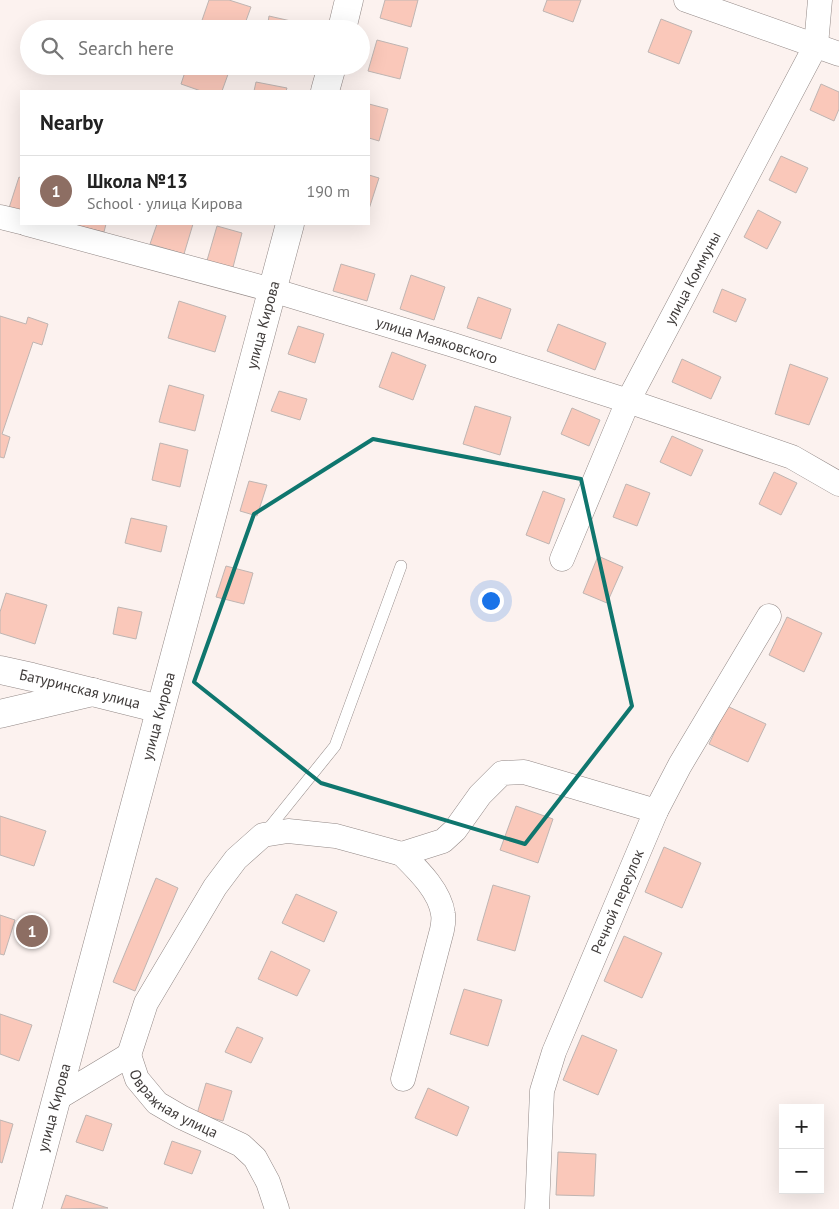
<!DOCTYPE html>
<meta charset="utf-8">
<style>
:root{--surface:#fff;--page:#f6f6f6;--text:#222;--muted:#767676;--line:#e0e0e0;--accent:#0b7cc6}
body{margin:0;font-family:"PT Sans",sans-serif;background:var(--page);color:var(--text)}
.controls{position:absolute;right:15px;bottom:15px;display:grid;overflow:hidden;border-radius:0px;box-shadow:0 5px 20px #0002}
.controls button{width:45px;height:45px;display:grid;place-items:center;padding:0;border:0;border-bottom:1px solid var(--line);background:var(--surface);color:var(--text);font:25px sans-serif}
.you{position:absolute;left:490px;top:600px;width:18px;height:18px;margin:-12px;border:4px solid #fff;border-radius:50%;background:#1a73e8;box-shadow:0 0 0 8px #1a73e833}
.badge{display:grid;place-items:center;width:32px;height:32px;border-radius:50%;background:var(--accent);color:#fff;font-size:16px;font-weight:700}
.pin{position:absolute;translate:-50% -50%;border:2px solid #fff;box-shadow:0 1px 5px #0006}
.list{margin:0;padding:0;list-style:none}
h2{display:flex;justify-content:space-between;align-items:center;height:65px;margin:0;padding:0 20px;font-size:21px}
h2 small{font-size:16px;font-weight:400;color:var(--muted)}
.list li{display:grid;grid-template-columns:32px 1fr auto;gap:15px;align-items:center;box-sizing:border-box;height:70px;padding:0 20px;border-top:1px solid var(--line)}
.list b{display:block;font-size:19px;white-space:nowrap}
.list p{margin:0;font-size:16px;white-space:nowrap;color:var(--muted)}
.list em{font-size:16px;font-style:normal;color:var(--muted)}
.icon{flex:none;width:28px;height:28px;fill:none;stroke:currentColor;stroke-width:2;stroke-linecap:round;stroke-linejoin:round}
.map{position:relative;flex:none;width:839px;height:1209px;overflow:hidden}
.search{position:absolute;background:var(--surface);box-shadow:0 5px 20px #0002;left:20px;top:20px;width:350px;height:55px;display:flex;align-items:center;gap:12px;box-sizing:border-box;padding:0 18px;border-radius:28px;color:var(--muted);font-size:19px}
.panel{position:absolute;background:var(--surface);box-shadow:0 5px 20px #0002;left:20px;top:90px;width:350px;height:135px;border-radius:0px}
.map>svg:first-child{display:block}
.building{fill:#fac8ba;stroke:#bfb5b2}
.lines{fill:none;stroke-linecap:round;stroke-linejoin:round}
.service-casing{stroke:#928886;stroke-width:12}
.minor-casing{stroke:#928886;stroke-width:25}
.tertiary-casing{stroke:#928886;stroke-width:29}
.secondary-casing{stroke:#928886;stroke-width:29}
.primary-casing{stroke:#928886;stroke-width:29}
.service{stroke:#fff;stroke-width:11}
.minor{stroke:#fff;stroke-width:24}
.tertiary{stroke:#fff;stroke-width:28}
.secondary{stroke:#fff;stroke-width:28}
.primary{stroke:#fff;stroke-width:28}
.marked{fill:none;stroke:#0f766e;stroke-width:4;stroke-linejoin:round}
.labels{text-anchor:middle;stroke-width:5;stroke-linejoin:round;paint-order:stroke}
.street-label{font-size:15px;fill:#403c3b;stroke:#fff}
</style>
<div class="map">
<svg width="839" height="1209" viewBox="0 0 839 1209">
<rect width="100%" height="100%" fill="#fcf2ef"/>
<!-- building -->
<path class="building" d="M209 0H229L251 7 243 29H199Z
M385 0H418L411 27 380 18Z
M547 0H581L573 22 543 11Z
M269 16 304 24 303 29H267Z
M661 19 692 31 679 64 648 52Z
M377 40 408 48 400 79 368 71Z
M187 66H231L222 91H201L181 84Z
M256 82 287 88 286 91H254Z
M821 84 839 92V109L834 121 810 110Z
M369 104 388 109 379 141 369 138Z
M781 156 808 168 796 193 769 180Z
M369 175 379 178 369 209Z
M19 177 21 178V212L9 208Z
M758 210 781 222 767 249 744 237Z
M70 224H106L104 232Z
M157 224H193L184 254 150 244Z
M217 226 242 233 232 271 206 264Z
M341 264 375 274 367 301 333 291Z
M411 275 445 287 434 320 400 309Z
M722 289 746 299 736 322 713 312Z
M478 297 511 309 501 339 467 328Z
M179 301 226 316 215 352 168 338Z
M0 316 26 324 28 317 48 324 42 345 33 342 2 434 10 437 4 458 0 457Z
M558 324 606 343 595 370 547 351Z
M298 326 324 334 315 363 288 354Z
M392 352 426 365 413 400 379 387Z
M682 359 721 377 711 399 672 382Z
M790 364 828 378 809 425 775 414Z
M169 385 204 395 195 431 159 422Z
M279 391 307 399 300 420 271 411Z
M475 406 511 417 500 455 463 444Z
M572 408 600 420 589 446 561 434Z
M672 436 703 450 691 476 660 462Z
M160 443 188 450 180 487 152 480Z
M774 472 797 483 781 515 759 504Z
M249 481 267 485 257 516 240 511Z
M626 484 650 493 637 526 613 517Z
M543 491 565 499 549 544 526 535Z
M131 518 167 526 161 552 125 543Z
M598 556 623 567 607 603 583 593Z
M226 566 253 573 244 604 216 597Z
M6 593 47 605 35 644 0 633V612Z
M118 607 142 612 136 639 113 634Z
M787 617 822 633 804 672 769 655Z
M727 706 766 724 748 762 709 744Z
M516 806 553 819 538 863 500 850Z
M0 816 46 831 34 866 0 855Z
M664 847 701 863 682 908 645 892Z
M156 878 178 888 135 991 113 982Z
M493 885 530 896 515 951 477 940Z
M296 894 337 912 324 942 282 923Z
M0 915 15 920 4 955 0 954Z
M624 936 662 953 642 998 604 981Z
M271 951 310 970 297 996 258 979Z
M464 989 502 1000 488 1046 450 1034Z
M0 1014 32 1025 19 1061 0 1054Z
M237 1027 263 1038 251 1063 225 1052Z
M582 1035 617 1050 598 1095 563 1080Z
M206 1083 232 1091 223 1121 197 1114Z
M428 1088 469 1107 457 1136 415 1118Z
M86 1115 112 1124 103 1151 76 1142Z
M0 1120 13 1124 2 1163 0 1162Z
M172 1141 201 1151 192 1174 164 1164Z
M558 1152 596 1154 594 1196 556 1195Z
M66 1195 108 1208 61 1209Z"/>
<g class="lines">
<defs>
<path id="service" d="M265 833 335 746 401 566"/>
<g id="minor">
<path d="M686 0 839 54"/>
<path d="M0 217 21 222"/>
<path id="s1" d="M27 224 272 290 450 344 628 401 792 457 839 484"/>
<path id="s2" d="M562 559 628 401 816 45 820 0"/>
<path d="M402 854C418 870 440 891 443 914 444 919 443 925 442 930L403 1079"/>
<path d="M129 1055 146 1003 215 887 236 859 263 835 288 831 336 836 402 854 443 841 455 830 480 795 502 773 524 772 656 811"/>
<path id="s3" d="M56 1099 129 1055 137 1079 157 1103 181 1117 241 1145 255 1158 268 1182 277 1209"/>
<path id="s4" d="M537 1209 542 1091 554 1052 656 811 680 765 769 616"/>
</g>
<path id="tertiary" d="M0 714 93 692"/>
<g id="secondary">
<path id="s5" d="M0 670 32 677 160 709"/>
</g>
<g id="primary">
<path d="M342 29 349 0"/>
<path d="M325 91 332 66"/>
<path id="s6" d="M27 1209 290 224"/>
</g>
</defs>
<!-- service casing -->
<use href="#service" class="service-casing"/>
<!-- minor casing -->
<use href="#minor" class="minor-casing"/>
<!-- tertiary casing -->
<use href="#tertiary" class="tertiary-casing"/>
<!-- secondary casing -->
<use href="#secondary" class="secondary-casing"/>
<!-- primary casing -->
<use href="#primary" class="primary-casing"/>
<!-- service -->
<use href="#service" class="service"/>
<!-- minor -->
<use href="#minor" class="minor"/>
<!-- tertiary -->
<use href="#tertiary" class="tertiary"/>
<!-- secondary -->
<use href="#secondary" class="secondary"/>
<!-- primary -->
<use href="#primary" class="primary"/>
</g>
<!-- marked area -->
<path class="marked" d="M373 439 581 479 632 706 525 844 321 783 194 682 254 514Z"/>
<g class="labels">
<!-- street labels -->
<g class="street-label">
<text dy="5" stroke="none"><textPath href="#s2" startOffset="310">улица Коммуны</textPath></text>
<text dy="5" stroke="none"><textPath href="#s6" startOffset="915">улица Кирова</textPath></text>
<text dy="5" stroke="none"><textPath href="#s1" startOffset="426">улица Маяковского</textPath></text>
<text dy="5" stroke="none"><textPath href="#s5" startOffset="82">Батуринская улица</textPath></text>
<text dy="5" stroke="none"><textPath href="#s6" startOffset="510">улица Кирова</textPath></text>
<text dy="5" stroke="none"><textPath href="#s4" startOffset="322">Речной переулок</textPath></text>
<text dy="5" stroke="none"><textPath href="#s3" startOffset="155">Овражная улица</textPath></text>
<text dy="5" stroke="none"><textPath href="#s6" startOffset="105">улица Кирова</textPath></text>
</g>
</g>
</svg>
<div class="controls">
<button>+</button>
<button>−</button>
</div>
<div class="you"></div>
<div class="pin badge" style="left:32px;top:931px;background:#8d6e63">1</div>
<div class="search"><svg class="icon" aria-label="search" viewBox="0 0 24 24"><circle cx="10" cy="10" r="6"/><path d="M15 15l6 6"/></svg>Search here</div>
<section class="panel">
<h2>Nearby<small></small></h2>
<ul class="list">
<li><span class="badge" style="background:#8d6e63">1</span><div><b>Школа №13</b><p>School · улица Кирова</p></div><em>190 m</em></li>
</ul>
</section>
</div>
